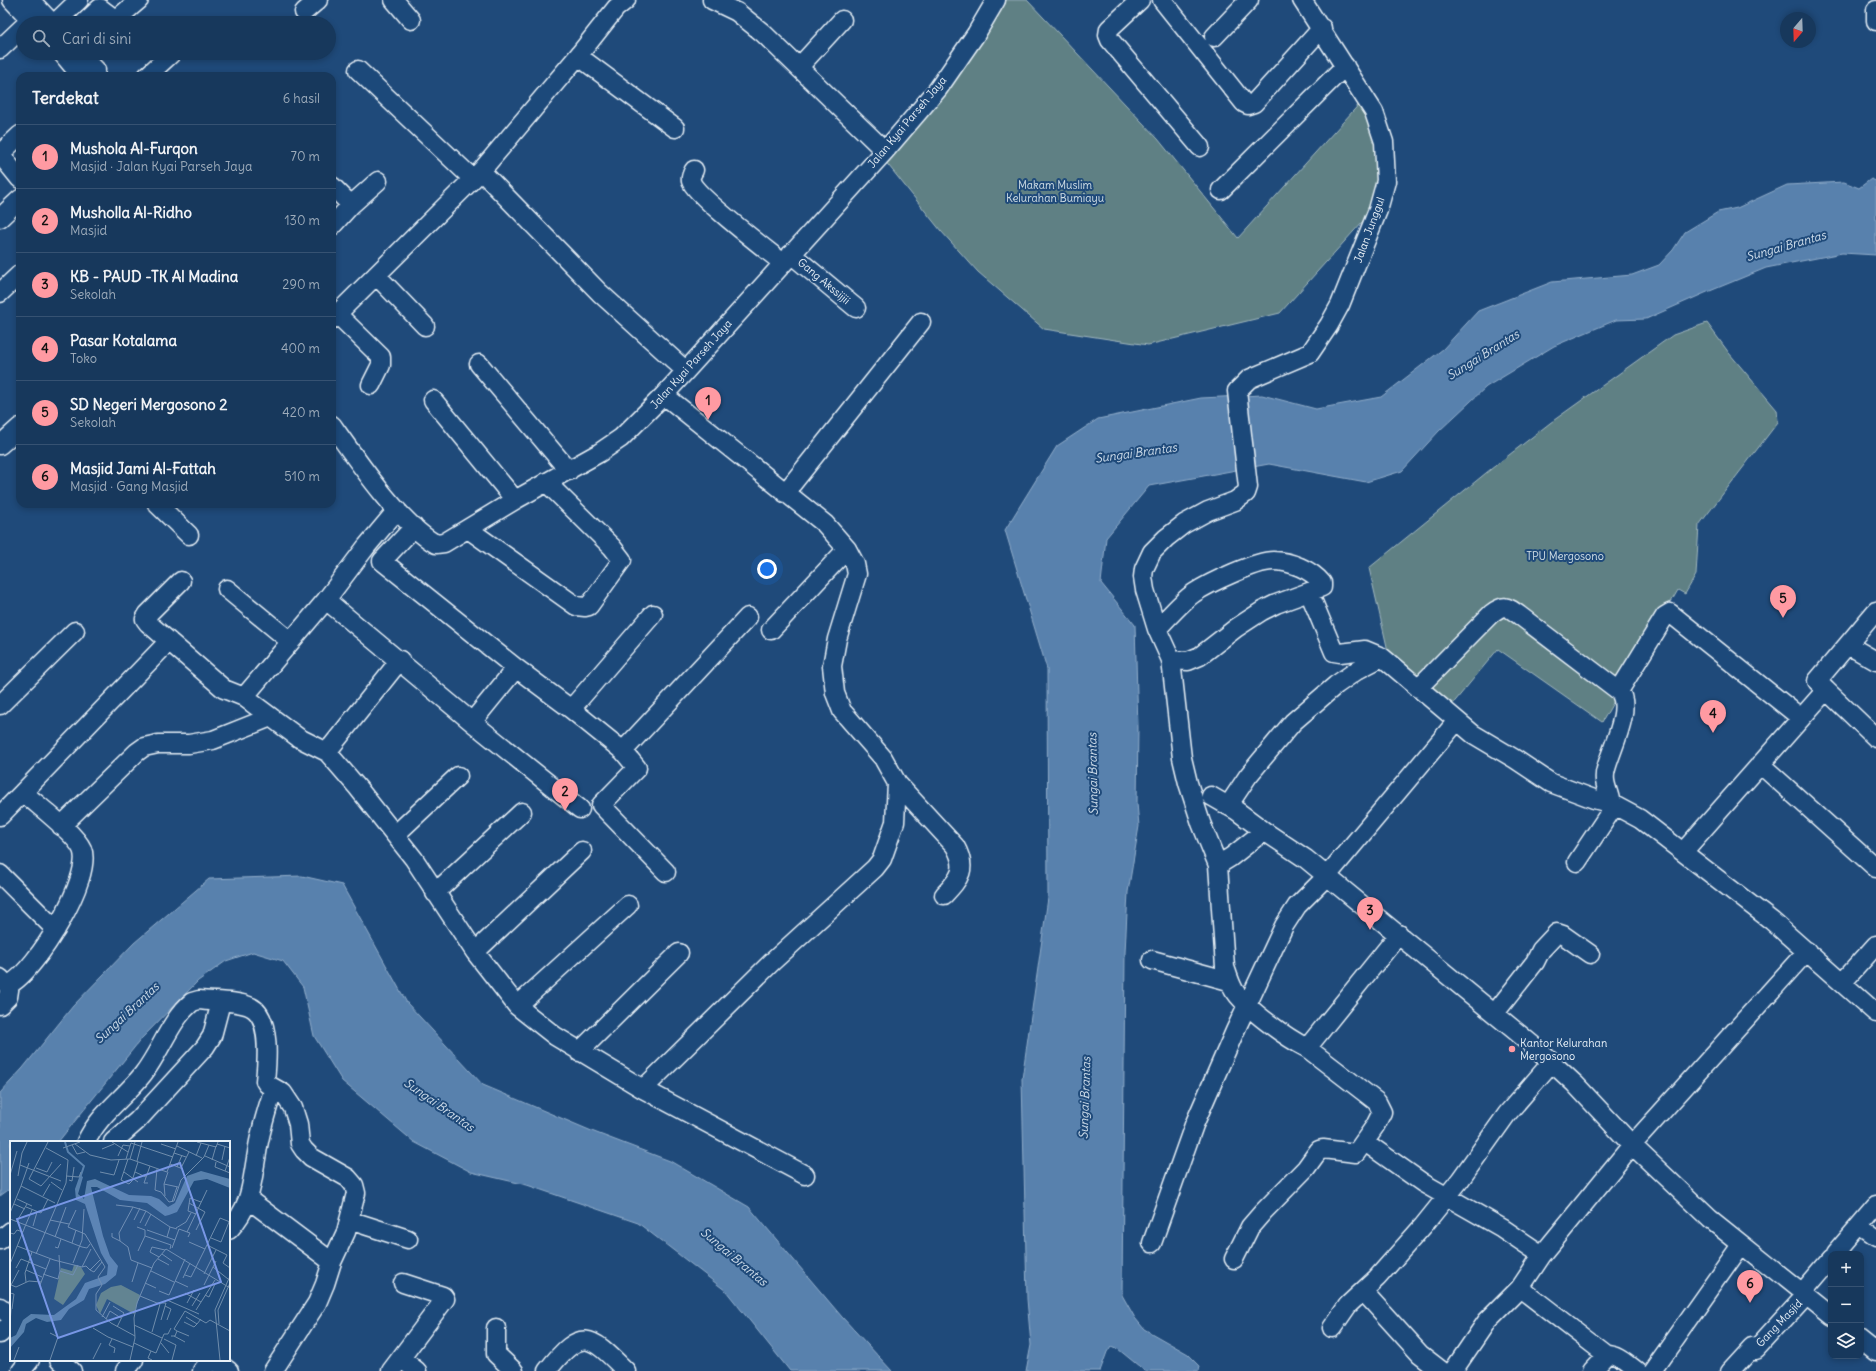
<!DOCTYPE html>
<html lang="id">
<meta charset="utf-8">
<style>
:root{--surface:#17385c;--page:#203f62;--text:#f1f3f6;--muted:#9eacbb;--line:#365272;--accent:#ff9aa2}
body{margin:0;font-family:Delius,sans-serif;background:var(--page);color:var(--text)}
.controls{position:absolute;right:12px;bottom:12px;display:grid;overflow:hidden;border-radius:8px;box-shadow:0 2px 6px #0003}
.controls button{width:36px;height:36px;display:grid;place-items:center;padding:0;border:0;border-bottom:1px solid var(--line);background:var(--surface);color:var(--text);font:20px sans-serif}
.compass{position:absolute;left:1780px;top:12px;width:36px;height:36px;border-radius:50%;background:var(--surface);box-shadow:0 2px 6px #0003;rotate:199deg}
.you{position:absolute;left:767px;top:569px;width:14px;height:14px;margin:-10px;border:3px solid #fff;border-radius:50%;background:#1a73e8;box-shadow:0 0 0 6px #1a73e833}
.badge{display:grid;place-items:center;width:26px;height:26px;border-radius:50%;background:var(--accent);color:#111;font-size:13px;font-weight:700}
.pin{position:absolute;translate:-50% -33px;filter:drop-shadow(0 1px 2px #0008)}
.pin::after{content:'';position:absolute;top:21px;width:14px;height:12px;background:inherit;clip-path:polygon(0 0,100% 0,50% 100%)}
.list{margin:0;padding:0;list-style:none}
h2{display:flex;justify-content:space-between;align-items:center;height:52px;margin:0;padding:0 16px;font-size:17px}
h2 small{font-size:13px;font-weight:400;color:var(--muted)}
.list li{display:grid;grid-template-columns:26px 1fr auto;gap:12px;align-items:center;box-sizing:border-box;height:64px;padding:0 16px;border-top:1px solid var(--line)}
.list b{display:block;font-size:15px;white-space:nowrap}
.list p{margin:0;font-size:13px;white-space:nowrap;color:var(--muted)}
.list em{font-size:13px;font-style:normal;color:var(--muted)}
.icon{flex:none;width:22px;height:22px;fill:none;stroke:currentColor;stroke-width:2;stroke-linecap:round;stroke-linejoin:round}
.map{position:relative;flex:none;width:1876px;height:1371px;overflow:hidden}
.search{position:absolute;background:var(--surface);box-shadow:0 2px 6px #0003;left:16px;top:16px;width:320px;height:44px;display:flex;align-items:center;gap:10px;box-sizing:border-box;padding:0 14px;border-radius:22px;color:var(--muted);font-size:15px}
.panel{position:absolute;background:var(--surface);box-shadow:0 2px 6px #0003;left:16px;top:72px;width:320px;height:436px;border-radius:12px}
.map>svg:first-child{display:block}
.green{fill:#5e8084;stroke:#a3b8be}
.water{fill:#5881ad;stroke:#92aecb}
.lines{fill:none;stroke-linecap:round;stroke-linejoin:round}
.minor-casing{stroke:#e8f1f8;stroke-width:21}
.minor{stroke:#1f4a7a;stroke-width:18}
.poi-dot{fill:#ff9aa2;stroke:#1f4a7a;stroke-width:1.5}
.labels{text-anchor:middle;stroke-width:4;stroke-linejoin:round;paint-order:stroke}
.street-label{font-size:11px;fill:#e8f1f8;stroke:#1f4a7a}
.park-label{font-size:11px;fill:#d3e0e7;stroke:#1f4a7a}
.poi-label{font-size:11px;fill:#e8f1f8;stroke:#1f4a7a;text-anchor:start}
.water-label{font-size:12px;font-style:italic;fill:#d2e0ed;stroke:#1f4a7a}
.inset-river{fill:none;stroke:#5881ad;stroke-width:2}
.inset-road{fill:none;stroke:#6f8dac;stroke-width:1}
.view{fill:#7897e6;fill-opacity:0.15;stroke:#7897e6;stroke-width:2}
.inset-edge{fill:none;stroke:#e8f1f8;stroke-width:2}
</style>
<div class="map">
<svg width="1876" height="1371" viewBox="0 0 1876 1371">
<rect width="100%" height="100%" fill="#1f4a7a"/>
<filter id="ink" filterUnits="userSpaceOnUse"><feTurbulence type="fractalNoise" baseFrequency=".025" numOctaves="2"/><feDisplacementMap in="SourceGraphic" scale="8" xChannelSelector="R" yChannelSelector="G"/><feConvolveMatrix kernelMatrix="1 2 1 2 8 2 1 2 1" color-interpolation-filters="sRGB"/></filter>
<g filter="url(#ink)">
<!-- green -->
<path class="green" d="M1003 0H1027L1158 139 1238 238 1363 100 1383 168 1372 211 1280 313 1148 345 1044 329 978 272 941 231 885 161Z
M1707 323 1729 353 1777 410 1778 422 1699 525 1696 575 1685 594 1678 590 1602 722 1498 649 1451 706 1403 672 1407 666 1388 651 1369 568 1486 473 1550 423 1673 335Z"/>
<!-- water -->
<path class="water" d="M1871 179 1876 181V255L1842 253 1766 268 1705 293 1646 319 1616 320 1554 346 1486 387 1439 431 1402 471 1366 482 1269 464 1149 486 1106 538 1101 583 1135 625 1138 728 1137 803 1139 826 1128 892 1125 953 1122 1295 1135 1318 1144 1329 1188 1354 1200 1366 1199 1371H1145L1118 1349 1111 1346 1107 1352 1100 1371H1026L1031 1345 1027 1299 1022 1079 1048 898 1047 669 1005 530 1057 446 1098 419 1201 398 1262 395 1316 409 1381 397 1443 349 1478 311 1552 282 1632 275 1659 265 1673 250 1685 232 1718 212 1737 208 1787 185 1844 182 1859 188Z
M302 876 342 885 407 1003 483 1085 594 1132 670 1161 749 1207 842 1317 892 1371H790L726 1291 638 1223 527 1185 471 1172 414 1142 342 1081 314 1036 303 987 283 961 253 952 226 961 198 981 142 1038 58 1142H11V1188L0 1196V1093L23 1068 73 1006 134 943 209 879Z"/>
<g class="lines">
<defs>
<path id="minor" d="M12 0 34 23
M30 0 52 23
M394 0 411 20
M712 0 737 12 763 33 885 151
M1140 0 1109 29 1108 35 1110 40 1200 147
M1162 0 1244 103 1248 105 1254 103 1322 28
M1876 10V21
M304 12 318 0
M55 23 79 0
M84 23 100 8 112 17 118 18 139 0
M1214 37 1249 0
M0 49 23 27
M62 53 81 76
M79 53 96 70
M578 56 616 8 626 0
M799 67 842 20
M358 70 473 179
M147 76 172 53
M0 154 20 179
M0 154 20 135
M694 170C692 174 690 177 691 181 694 194 768 251 783 263
M481 171 600 293 686 371
M332 186 351 205
M1221 190 1345 66
M0 218 20 199
M332 226 351 205 378 181
M791 254 856 308
M376 275 425 326
M0 293 20 274
M337 314 381 357V365L371 385
M332 319 481 171 578 56 675 128
M479 364 569 471
M664 395 825 524 847 549 855 564 857 574 837 639 832 666 835 693 842 711 883 758 897 783 895 822 882 859 875 868 772 962 643 1089 805 1175
M433 400 515 500
M332 425C356 459 401 525 436 544L444 543 515 500 599 453 621 438 664 395 885 151 938 89 976 34 996 0
M0 445 20 427
M785 493 921 322
M157 504 189 535
M414 527 382 561 516 668 571 709 623 751 748 617
M468 529 576 606 585 607 589 606 622 560 612 547 546 482
M181 581 148 614 145 619 148 623 224 689 244 697 326 600 366 547 397 510
M227 589 290 641
M326 600 472 722 580 809
M1157 629C1169 617 1181 602 1194 593 1209 583 1256 561 1273 561 1290 561 1312 570 1322 583V587L1309 592
M771 630 847 549
M1848 645 1876 661
M1171 660 1188 661 1200 656 1236 628 1262 611 1276 604 1309 592 1334 652 1340 653 1365 650 1382 657
M1418 688 1491 614C1504 604 1506 606 1519 615L1619 691C1633 708 1611 749 1606 769 1601 785 1613 796 1611 811L1577 862
M1826 690 1876 738
M1619 691 1665 616 1670 613 1801 718
M244 697 299 738 327 752 400 660
M0 705 75 631
M571 709 653 614
M472 722 516 668
M623 751 637 768 601 805 666 872
M327 752 358 788 414 859 475 952 517 1006 555 1036 643 1089
M1760 764 1876 868
M897 783 955 846C968 869 960 878 944 895
M1211 796 1237 811 1264 831
M1228 806 1248 776 1293 722 1336 685 1359 669 1382 657 1473 734 1515 759 1551 783 1594 799 1612 804 1640 819 1772 921 1876 1013
M0 816 169 641
M61 826 137 752 144 747 158 744H189L213 740 271 717
M395 835 458 776
M1683 852 1826 690 1817 681 1876 611
M1218 865 1231 857 1264 831 1306 859 1535 1047 1575 1084 1632 1145 1710 1219 1831 1316
M0 874 56 930
M435 893 522 812
M475 952 582 851
M1152 960 1229 981
M0 978 4 982 10 984C36 971 94 876 82 849 75 833 37 805 23 792
M1842 983 1876 945
M0 1005 8 997 10 984
M517 1006 628 905
M1495 1013 1535 962 1541 950 1557 933 1563 935 1590 954
M1307 1048 1399 934
M579 1052 679 953
M86 1142C98 1115 125 1097 143 1074 161 1051 170 1020 192 1002L199 1000C215 1002 236 1000 251 1007 271 1017 267 1062 265 1081L267 1084 283 1093 293 1108 298 1124 300 1144 304 1150 311 1157 348 1178 354 1185 356 1193 346 1232 332 1262 325 1284 317 1303 273 1371
M113 1142 137 1121 205 1047 212 1036 221 1002
M1365 1142 1423 1183 1502 1228 1542 1255
M248 1199 332 1262
M349 1220 408 1239
M1859 1226 1876 1238
M229 1230C252 1205 251 1185 257 1153 260 1131 267 1109 274 1088
M0 1240 11 1231
M1152 1243 1194 1125 1235 1031 1284 926 1297 906 1326 877 1457 721
M1835 1254 1876 1206
M1234 1259 1250 1227 1263 1212 1306 1168 1319 1150 1323 1149 1356 1153 1375 1126 1382 1112 1377 1102 1307 1048C1287 1038 1246 1009 1234 990 1230 983 1228 976 1225 967L1218 865 1201 823 1188 783 1182 758 1171 660 1157 629 1145 590 1143 577 1144 569 1152 552 1166 538 1184 524 1208 511 1235 501 1246 493 1248 487 1237 391 1249 379 1310 353 1329 325 1340 305 1378 210 1386 181 1384 142 1374 112 1302 0
M1520 1288 1607 1355
M1363 1291 1420 1354 1442 1371
M1801 1294 1831 1259
M0 1307 11 1317
M496 1328V1354L514 1371
M1332 1328 1348 1305 1377 1278 1423 1226 1460 1180 1507 1114 1551 1063
M0 1334 11 1323
M1861 1339 1876 1351
M402 1359 417 1371
M59 1360 72 1371
M214 1360 229 1371
M21 1371 30 1360
M125 1371 134 1360
M202 1371 211 1360
M391 1371 445 1299 443 1296 403 1283
M547 1371C582 1326 590 1335 626 1371
M1453 1371 1487 1321 1520 1288 1542 1255 1632 1145 1807 951
M1592 1371 1607 1355C1619 1355 1627 1364 1637 1371
M1652 1371 1741 1245
M1730 1371 1752 1347 1756 1350 1805 1296"/>
</defs>
<!-- minor casing -->
<use href="#minor" class="minor-casing"/>
<!-- minor -->
<use href="#minor" class="minor"/>
</g>
</g>
<!-- markers -->
<circle class="poi-dot" cx="1512" cy="1049" r="4"/>
<g class="labels">
<!-- street labels -->
<g class="street-label">
<text transform="translate(907 122) rotate(-50)" y="4">Jalan Kyai Parseh Jaya</text>
<text transform="translate(1369 230) rotate(-70)" y="4">Jalan Junggul</text>
<text transform="translate(824 281) rotate(40)" y="4">Gang Akssijjii</text>
<text transform="translate(691 364) rotate(-48)" y="4">Jalan Kyai Parseh Jaya</text>
<text transform="translate(1779 1323) rotate(-46)" y="4">Gang Masjid</text>
</g>
<!-- park labels -->
<g class="park-label">
<text x="1055" y="189">Makam Muslim<tspan x="1055" dy="13">Kelurahan Bumiayu</tspan></text>
<text x="1565" y="560">TPU Mergosono</text>
</g>
<!-- poi labels -->
<g class="poi-label">
<text x="1520" y="1047">Kantor Kelurahan<tspan x="1520" dy="13">Mergosono</tspan></text>
</g>
<!-- water labels -->
<g class="water-label">
<text transform="translate(1786 246) rotate(-16)" y="4">Sungai Brantas</text>
<text transform="translate(1483 355) rotate(-32)" y="4">Sungai Brantas</text>
<text transform="translate(1136 453) rotate(-8)" y="4">Sungai Brantas</text>
<text transform="translate(1093 774) rotate(-91)" y="4">Sungai Brantas</text>
<text transform="translate(127 1013) rotate(-43)" y="4">Sungai Brantas</text>
<text transform="translate(1085 1098) rotate(-88)" y="4">Sungai Brantas</text>
<text transform="translate(439 1105) rotate(35)" y="4">Sungai Brantas</text>
<text transform="translate(734 1257) rotate(40)" y="4">Sungai Brantas</text>
</g>
</g>
<!-- overview -->
<g transform="translate(10 1141)">
<rect width="220" height="220" fill="#1f4a7a"/>
<path d="M64 124 71 126 75 133 53 164 44 158 51 127 62 130ZM111 144 130 154 124 173 97 158 90 173 86 164 91 152 101 146Z" fill="#5e8084"/>
<path d="M191 30 220 38V47L197 38 184 40 167 71 159 74 155 75 137 62 110 59 87 46H81L93 95 100 115 108 125 106 134 95 143 79 148 74 159 59 168 51 179 37 181 26 177 16 183 14 191 0 207V197L6 194 13 179 21 173 44 174 66 158 75 142 97 134 98 124 91 112 75 63 66 59 65 48 70 34 73 36 68 53 74 58 77 40 85 38 119 54 141 55 149 58 158 66 165 62 177 35Z" fill="#5881ad"/>
<path class="inset-river" d="M55 1 58 11 74 25 70 37"/>
<path class="inset-road" d="M38 1 19 38 31 45 51 23M102 1 118 11M187 1 206 6 208 1M65 3 80 14 101 19 120 18 157 31 168 1M151 3 166 8M207 3 220 7M62 4 67 13 75 11M167 5 192 17M53 7 70 1M92 8 104 3M164 12 176 16M108 15 113 4 120 5M186 15 191 2M195 15 220 26M116 18 121 2 163 16M118 18 111 39 119 43 122 40 128 21M120 18 125 1M202 19 206 5M212 19 215 5M127 20 132 1M206 21 205 26 220 32M19 22 11 45 45 62M160 23 173 28M10 24 51 40M167 26 172 14M26 27 37 31 42 21M171 27 179 11M147 28 145 49 151 51 159 61 164 60 171 39 194 16 199 4M215 30 220 16M90 31 104 34 109 19M114 31 128 41M125 31 136 36M0 34 7 10M8 35 12 12 17 1M56 35 69 36 71 31M59 39 62 40 64 26M41 41 52 49M138 42H134L140 25M154 43 168 46M33 55 40 43M155 55 154 43 158 31M7 58 22 65M162 61 167 46M179 62 195 71 186 89M4 63 15 68M106 64 123 66 109 92 110 100 118 106 121 119 142 127M16 66 31 72 38 58M123 66 136 70 160 86M66 69 58 86 75 93 95 126 88 136 92 144 86 153V169L101 182 125 195M0 72 11 45M186 73 178 70 180 57 191 61M0 78 72 106 77 107 80 103M40 79 59 83M124 79 130 67M7 80 17 63M130 82 136 70M16 83 22 69M23 85 27 71M135 85 141 73M127 86 135 89V95M166 87 176 81 181 72M137 89 165 99M177 91 197 49M0 92 4 93 7 89 13 91M102 92V96L110 100M45 96 56 66M157 96 160 86 167 88M201 97 211 101 219 81M62 102 66 89M197 104 217 114 213 122 220 127M7 105 44 119 72 126 81 108M45 106 48 107 51 98M162 107 169 88 180 92 178 96M195 108 210 77 220 81M128 110 135 95 161 104 160 108M26 113 56 42 58 19 36 7M152 113 162 120M49 114 50 130 63 134 68 124M149 116 140 111 142 106 155 109M148 118 159 124M63 122 72 99 74 68M0 123 16 83M72 126 76 125 80 129 90 119M203 126 218 138M6 127 11 118 36 128M9 129 1 144 6 146 19 140 31 141M16 129 32 136M80 129 84 131 92 121M141 130 164 141M33 133 48 138 50 130M194 133 206 109M175 134 181 136 195 108 179 101M173 137 180 122M165 140 178 146M16 141 15 132 22 111M122 141 128 122M135 142 146 147M30 144 40 118M194 144 206 120M149 150 159 154 175 118M0 152 4 153 2 168M175 152 191 161M195 154 199 156 205 143M130 155 147 162H156L151 179M157 159 189 173M177 162 184 149M103 165 114 172 107 186M155 165 161 168 157 179M182 165 190 152M186 169 205 139M92 176 100 161M176 176 187 183 191 178M96 178 100 170 111 177M174 181 184 186 187 183M0 183 1 168M209 183 208 169 220 142M124 184 152 197M83 187 98 196 123 206M167 190 179 195M142 191 150 163M161 195H165L167 190 164 188 175 170 196 182 200 179 220 190M164 195 175 201M102 198 99 204 105 207 104 212M154 198 166 204 162 219M124 202 141 210 138 217 142 219M151 202 159 212M141 210 146 212 154 193H158L161 187M83 218 91 202M4 219 9 206M40 219 48 196 40 192M120 219 125 197 124 177 127 162 144 122 156 108 220 147M210 219 205 169 220 135"/>
<path class="view" d="M170 22 211 141 48 197 7 78Z"/>
<rect width="220" height="220" class="inset-edge"/>
</g>
</svg>
<div class="controls">
<button>+</button>
<button>−</button>
<button><svg class="icon" aria-label="layers" viewBox="0 0 24 24"><path d="M12 4l9 5-9 5-9-5zM3 14l9 5 9-5"/></svg></button>
</div>
<svg class="compass" viewBox="-18 -18 36 36"><path d="M0-13l5 13h-10z" fill="#e53935"/><path d="M0 13l5-13h-10z" fill="#9eacbb"/></svg>
<div class="you"></div>
<div class="pin badge" style="left:708px;top:420px">1</div>
<div class="pin badge" style="left:565px;top:811px">2</div>
<div class="pin badge" style="left:1370px;top:930px">3</div>
<div class="pin badge" style="left:1713px;top:733px">4</div>
<div class="pin badge" style="left:1783px;top:618px">5</div>
<div class="pin badge" style="left:1750px;top:1303px">6</div>
<div class="search"><svg class="icon" aria-label="search" viewBox="0 0 24 24"><circle cx="10" cy="10" r="6"/><path d="M15 15l6 6"/></svg>Cari di sini</div>
<section class="panel">
<h2>Terdekat<small>6 hasil</small></h2>
<ul class="list">
<li><span class="badge">1</span><div><b>Mushola Al-Furqon</b><p>Masjid · Jalan Kyai Parseh Jaya</p></div><em>70 m</em></li>
<li><span class="badge">2</span><div><b>Musholla Al-Ridho</b><p>Masjid</p></div><em>130 m</em></li>
<li><span class="badge">3</span><div><b>KB - PAUD -TK Al Madina</b><p>Sekolah</p></div><em>290 m</em></li>
<li><span class="badge">4</span><div><b>Pasar Kotalama</b><p>Toko</p></div><em>400 m</em></li>
<li><span class="badge">5</span><div><b>SD Negeri Mergosono 2</b><p>Sekolah</p></div><em>420 m</em></li>
<li><span class="badge">6</span><div><b>Masjid Jami Al-Fattah</b><p>Masjid · Gang Masjid</p></div><em>510 m</em></li>
</ul>
</section>
</div>
